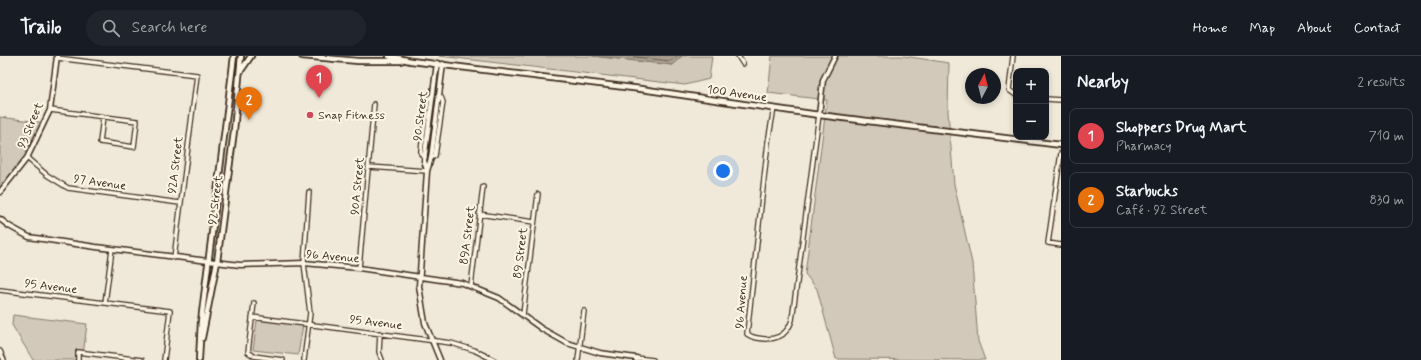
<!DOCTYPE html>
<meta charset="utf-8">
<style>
:root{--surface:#171b24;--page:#20242c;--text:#f1f3f6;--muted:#9ea1a6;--line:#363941;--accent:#7c3aed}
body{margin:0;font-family:Mynerve,sans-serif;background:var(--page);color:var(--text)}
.controls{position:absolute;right:12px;top:12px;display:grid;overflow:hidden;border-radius:8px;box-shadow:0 2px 6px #0003}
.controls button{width:36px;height:36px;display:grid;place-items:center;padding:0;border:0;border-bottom:1px solid var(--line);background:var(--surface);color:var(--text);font:20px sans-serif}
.compass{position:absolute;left:965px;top:12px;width:36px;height:36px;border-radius:50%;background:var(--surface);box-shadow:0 2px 6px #0003;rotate:7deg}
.you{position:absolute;left:723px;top:115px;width:14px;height:14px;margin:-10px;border:3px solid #fff;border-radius:50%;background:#1a73e8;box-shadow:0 0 0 6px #1a73e833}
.badge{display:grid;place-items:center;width:26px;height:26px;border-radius:50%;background:var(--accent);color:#fff;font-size:13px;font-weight:700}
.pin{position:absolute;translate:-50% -33px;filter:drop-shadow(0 1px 2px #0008)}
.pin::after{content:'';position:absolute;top:21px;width:14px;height:12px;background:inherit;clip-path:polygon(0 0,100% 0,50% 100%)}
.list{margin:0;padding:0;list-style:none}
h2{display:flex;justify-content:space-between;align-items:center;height:52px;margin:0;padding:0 16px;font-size:17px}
h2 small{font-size:13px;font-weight:400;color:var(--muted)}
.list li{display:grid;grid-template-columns:26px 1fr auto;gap:12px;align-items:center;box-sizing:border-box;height:56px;margin:0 8px 8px;padding:0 8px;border:1px solid var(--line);border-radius:8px}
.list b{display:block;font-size:15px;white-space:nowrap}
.list p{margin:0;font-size:13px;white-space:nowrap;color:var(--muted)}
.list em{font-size:13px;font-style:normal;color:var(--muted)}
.icon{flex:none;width:22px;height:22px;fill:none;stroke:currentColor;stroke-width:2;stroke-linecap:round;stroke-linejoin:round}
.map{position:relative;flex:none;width:1061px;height:304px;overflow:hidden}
header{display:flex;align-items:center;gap:24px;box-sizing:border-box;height:56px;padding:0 20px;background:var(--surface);border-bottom:1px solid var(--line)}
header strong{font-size:19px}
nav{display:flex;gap:22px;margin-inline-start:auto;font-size:14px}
.search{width:280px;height:36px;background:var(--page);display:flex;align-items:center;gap:10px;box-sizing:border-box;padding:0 14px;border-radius:22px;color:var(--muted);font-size:15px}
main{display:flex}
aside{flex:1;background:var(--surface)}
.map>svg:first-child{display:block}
.green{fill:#d2c9ba;stroke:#867a6c}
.water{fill:#aaa091;stroke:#7e7163}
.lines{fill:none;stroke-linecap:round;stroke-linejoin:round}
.shore{stroke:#67594c;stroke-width:1}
.minor-casing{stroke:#3b2a1e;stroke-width:6}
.tertiary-casing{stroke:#3b2a1e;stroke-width:7}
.secondary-casing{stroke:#3b2a1e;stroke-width:8}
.minor{stroke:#fcf5e5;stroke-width:3.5}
.tertiary{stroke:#fcf5e5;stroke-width:4}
.secondary{stroke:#fcf5e5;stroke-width:4.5}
.poi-dot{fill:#d1495b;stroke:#fcf5e5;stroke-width:1.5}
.labels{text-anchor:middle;stroke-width:4;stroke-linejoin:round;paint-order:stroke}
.street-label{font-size:12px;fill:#3b2a1e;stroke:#fcf5e5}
.poi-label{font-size:12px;fill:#3b2a1e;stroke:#fcf5e5;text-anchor:start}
</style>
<header>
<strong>Trailo</strong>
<div class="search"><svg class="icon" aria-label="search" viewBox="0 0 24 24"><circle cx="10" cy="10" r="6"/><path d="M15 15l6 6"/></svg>Search here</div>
<nav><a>Home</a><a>Map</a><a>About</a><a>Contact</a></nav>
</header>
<main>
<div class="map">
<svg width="1061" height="304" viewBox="0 0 1061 304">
<rect width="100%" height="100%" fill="#f0e9d9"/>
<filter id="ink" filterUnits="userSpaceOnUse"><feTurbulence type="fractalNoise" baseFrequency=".025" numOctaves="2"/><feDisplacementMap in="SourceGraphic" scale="8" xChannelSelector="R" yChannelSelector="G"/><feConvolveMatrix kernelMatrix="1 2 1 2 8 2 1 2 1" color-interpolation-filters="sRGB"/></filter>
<g filter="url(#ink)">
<!-- green -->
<path class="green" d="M439 0H593L672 9 680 0H712L709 23 685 29Z
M772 0H904L949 7 948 56 954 128 972 207 978 285 985 304 836 303 817 233 805 218 827 44 768 37Z
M0 61 47 67 28 105 0 137Z
M13 259 87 268 84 292 75 304H33L12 269Z
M257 264 303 269 298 299 253 294Z"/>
<!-- water -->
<path class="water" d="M593 0H682L672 9Z"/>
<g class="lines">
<!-- shore -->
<path class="shore" d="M627 0 670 5 677 0"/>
<defs>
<path id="minor" d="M738 0 743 8
M1013 0 1009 34 1016 39
M57 2 197 19 174 202
M1046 43 1061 44
M774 52 768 86 747 278C756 284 778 286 786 275 789 272 791 267 792 264L819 59
M50 54 137 65 134 91 100 86 103 61
M1061 97 1048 187 1061 189
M425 101 421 98V94L428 43 432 40
M27 102 47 119 68 132 180 147
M431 102 435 100 443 46 441 41 438 40
M369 111 427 115
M479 158 534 166
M359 212 374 48
M471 230 483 131
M0 234 170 255 164 304
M105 247 112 193
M254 247 248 296 254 300 283 304
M523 258 538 138
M252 261 451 287 474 294 494 304
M380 277 379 296 382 304
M0 295 4 304
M78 304V296L142 304
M304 304 310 257 304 207 309 136
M578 304 584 255
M636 304V302L653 304"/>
<path id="tertiary" d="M819 59 823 24 835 0
M427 114 424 105 437 7
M0 136 27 102 50 54 57 0
M0 163 9 170 29 181 96 191 240 209 304 207 359 212 462 227 499 242 542 273 567 287 600 297 636 302
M440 304 425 267 419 230 427 115 431 102 443 8"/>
<path id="secondary" d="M302 0 358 5H401
M389 0 411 5 641 33 819 59 1061 89
M240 16 251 0
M202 282 217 206 234 75 241 0
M199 304 201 265 234 0"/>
</defs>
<!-- minor casing -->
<use href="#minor" class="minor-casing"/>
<!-- tertiary casing -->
<use href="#tertiary" class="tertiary-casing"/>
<!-- secondary casing -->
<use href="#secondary" class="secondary-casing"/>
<!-- minor -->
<use href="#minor" class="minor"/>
<!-- tertiary -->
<use href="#tertiary" class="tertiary"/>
<!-- secondary -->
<use href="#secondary" class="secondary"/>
</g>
</g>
<!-- markers -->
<circle class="poi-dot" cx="310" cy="59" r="4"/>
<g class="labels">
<!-- street labels -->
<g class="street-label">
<text transform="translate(737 37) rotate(8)" y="4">100 Avenue</text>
<text transform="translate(420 60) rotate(-83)" y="4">90 Street</text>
<text transform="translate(30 69) rotate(-67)" y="4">93 Street</text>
<text transform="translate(175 109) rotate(-83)" y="4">92A Street</text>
<text transform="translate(100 126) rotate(8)" y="4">97 Avenue</text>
<text transform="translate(357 130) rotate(-85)" y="4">90A Street</text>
<text transform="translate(215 144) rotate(-83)" y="4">92 Street</text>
<text transform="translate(467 179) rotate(-83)" y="4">89A Street</text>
<text transform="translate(520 197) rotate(-83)" y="4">89 Street</text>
<text transform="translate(333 200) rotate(5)" y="4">96 Avenue</text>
<text transform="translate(51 230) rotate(7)" y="4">95 Avenue</text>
<text transform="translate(741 246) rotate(-86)" y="4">96 Avenue</text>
<text transform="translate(376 266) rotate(7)" y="4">95 Avenue</text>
</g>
<!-- poi labels -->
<g class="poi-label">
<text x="318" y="63">Snap Fitness</text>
</g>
</g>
</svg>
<div class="controls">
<button>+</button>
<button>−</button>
</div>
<svg class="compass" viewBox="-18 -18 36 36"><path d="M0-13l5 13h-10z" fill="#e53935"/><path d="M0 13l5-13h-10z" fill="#9ea1a6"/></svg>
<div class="you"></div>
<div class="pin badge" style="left:319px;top:42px;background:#e0444e">1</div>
<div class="pin badge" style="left:249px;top:64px;background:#e8710a">2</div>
</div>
<aside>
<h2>Nearby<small>2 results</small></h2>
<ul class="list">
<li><span class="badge" style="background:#e0444e">1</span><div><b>Shoppers Drug Mart</b><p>Pharmacy</p></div><em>710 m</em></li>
<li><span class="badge" style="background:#e8710a">2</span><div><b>Starbucks</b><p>Café · 92 Street</p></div><em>830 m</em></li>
</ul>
</aside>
</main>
